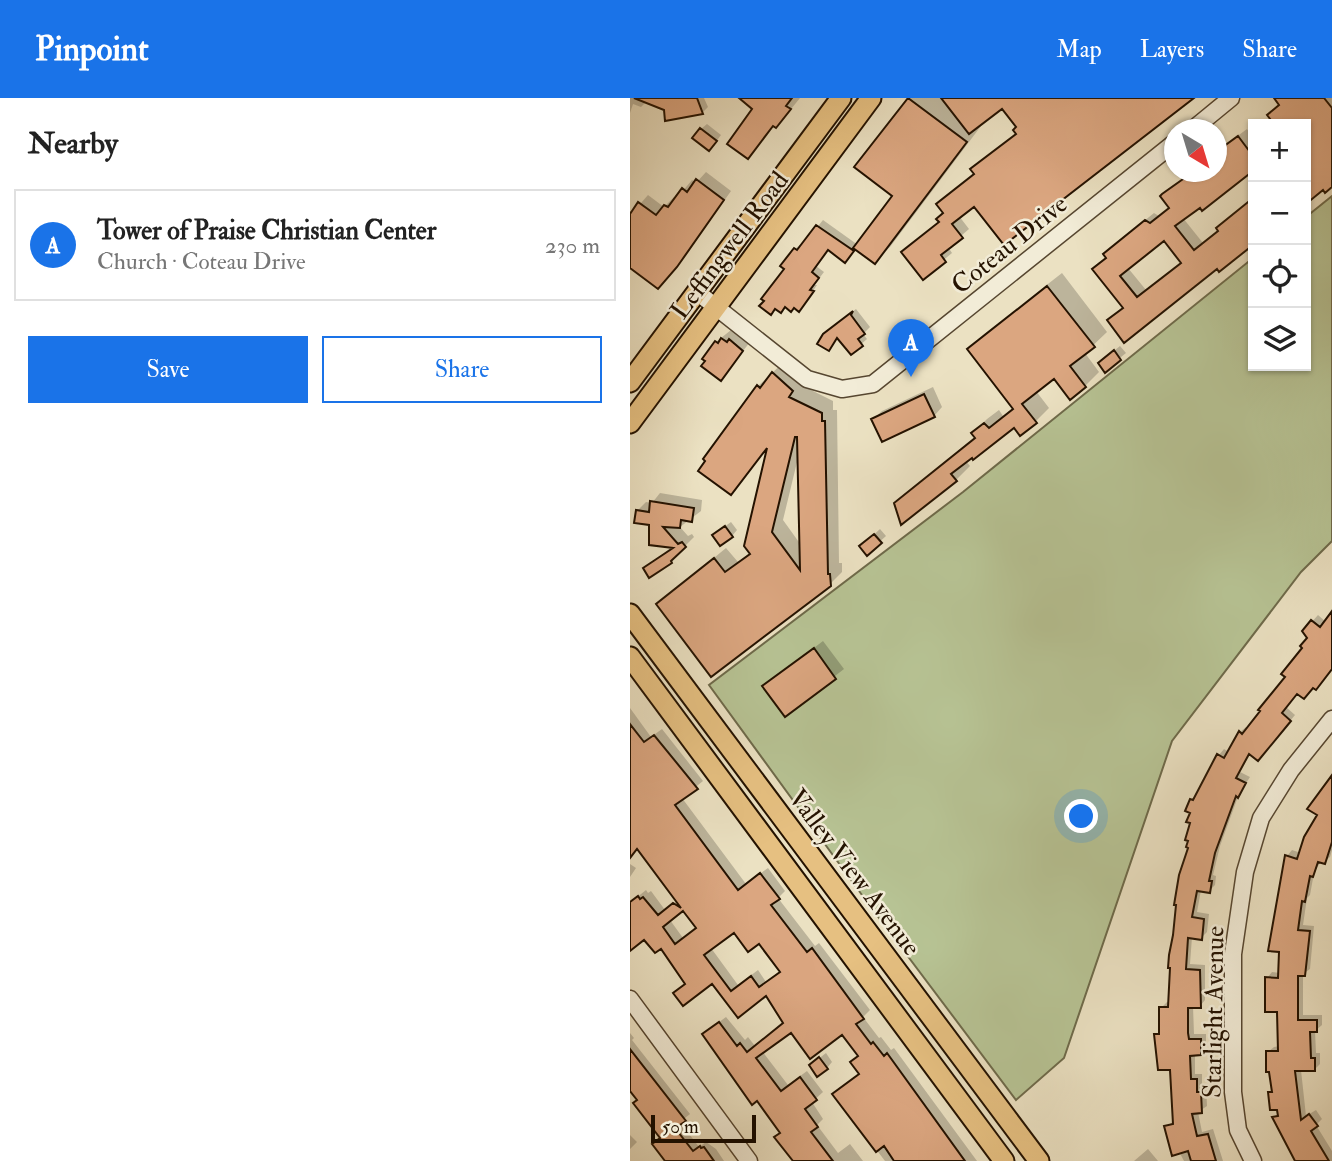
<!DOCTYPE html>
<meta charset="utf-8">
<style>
:root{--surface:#fff;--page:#f6f6f6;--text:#222;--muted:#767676;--line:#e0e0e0;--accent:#1a73e8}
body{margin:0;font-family:"IM FELL Double Pica",serif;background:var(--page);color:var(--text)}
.controls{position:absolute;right:21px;top:21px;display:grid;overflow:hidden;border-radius:0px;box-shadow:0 2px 5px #0004}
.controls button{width:63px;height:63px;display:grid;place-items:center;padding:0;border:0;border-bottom:2px solid var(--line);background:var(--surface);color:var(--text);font:35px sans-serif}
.compass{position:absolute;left:534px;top:21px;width:63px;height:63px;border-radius:50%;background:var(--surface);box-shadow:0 2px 5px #0004;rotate:142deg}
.scale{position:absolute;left:21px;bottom:18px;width:105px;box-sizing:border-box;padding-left:7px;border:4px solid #241200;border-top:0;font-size:19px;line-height:24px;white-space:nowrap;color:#241200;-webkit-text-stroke:5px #f2ecd7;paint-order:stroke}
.you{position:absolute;left:452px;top:719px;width:24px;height:24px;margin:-18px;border:5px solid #fff;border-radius:50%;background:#1a73e8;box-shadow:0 0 0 10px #1a73e833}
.badge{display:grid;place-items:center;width:46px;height:46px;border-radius:50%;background:var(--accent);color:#fff;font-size:23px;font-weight:700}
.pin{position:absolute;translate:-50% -58px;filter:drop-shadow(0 2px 4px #0008)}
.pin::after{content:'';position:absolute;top:37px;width:24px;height:21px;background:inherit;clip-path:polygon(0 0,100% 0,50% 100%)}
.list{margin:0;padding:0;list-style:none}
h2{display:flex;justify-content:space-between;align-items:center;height:91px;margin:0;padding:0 28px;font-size:30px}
h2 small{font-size:23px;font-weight:400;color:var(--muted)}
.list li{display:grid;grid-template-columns:46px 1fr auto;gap:21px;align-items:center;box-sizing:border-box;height:112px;margin:0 14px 14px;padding:0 14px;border:2px solid var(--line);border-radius:0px}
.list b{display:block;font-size:26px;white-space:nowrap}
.list p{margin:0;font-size:23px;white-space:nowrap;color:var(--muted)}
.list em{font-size:23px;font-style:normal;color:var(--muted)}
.actions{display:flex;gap:14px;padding:21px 28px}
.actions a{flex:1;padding:16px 0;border:2px solid var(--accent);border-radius:0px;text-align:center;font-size:24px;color:var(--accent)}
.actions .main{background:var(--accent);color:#fff}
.icon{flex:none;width:38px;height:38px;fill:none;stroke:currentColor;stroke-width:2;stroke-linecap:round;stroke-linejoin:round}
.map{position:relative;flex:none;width:702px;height:1063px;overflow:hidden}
header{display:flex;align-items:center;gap:42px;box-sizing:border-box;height:98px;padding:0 35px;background:var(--accent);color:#fff}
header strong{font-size:33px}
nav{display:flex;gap:38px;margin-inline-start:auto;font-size:24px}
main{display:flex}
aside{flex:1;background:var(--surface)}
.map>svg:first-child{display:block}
.green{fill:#b7c394;stroke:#6e6a4a;stroke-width:2}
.shadow{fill:#0003;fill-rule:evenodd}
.building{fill:#dba680;stroke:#241200;stroke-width:2;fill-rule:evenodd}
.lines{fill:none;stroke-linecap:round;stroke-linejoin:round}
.minor-casing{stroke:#564630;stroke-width:19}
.major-casing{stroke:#241200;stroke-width:23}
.minor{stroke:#f2ecd7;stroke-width:16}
.major{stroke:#e6c081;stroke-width:19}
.labels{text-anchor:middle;stroke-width:5;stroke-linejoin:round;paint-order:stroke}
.street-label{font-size:26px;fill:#241200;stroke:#f2ecd7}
</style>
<header>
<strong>Pinpoint</strong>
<nav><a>Map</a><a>Layers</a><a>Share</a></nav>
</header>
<main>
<aside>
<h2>Nearby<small></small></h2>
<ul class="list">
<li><span class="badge">A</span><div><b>Tower of Praise Christian Center</b><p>Church · Coteau Drive</p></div><em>230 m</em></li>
</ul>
<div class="actions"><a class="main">Save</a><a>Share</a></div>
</aside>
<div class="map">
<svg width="702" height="1063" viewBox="0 0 702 1063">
<rect width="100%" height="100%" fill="#ebe1c2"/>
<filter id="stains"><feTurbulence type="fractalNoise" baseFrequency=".00286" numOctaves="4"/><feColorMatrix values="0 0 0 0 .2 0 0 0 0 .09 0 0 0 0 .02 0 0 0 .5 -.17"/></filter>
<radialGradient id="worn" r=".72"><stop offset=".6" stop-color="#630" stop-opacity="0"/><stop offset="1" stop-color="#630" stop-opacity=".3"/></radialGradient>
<!-- green -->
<path class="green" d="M702 98V443L671 474 542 643 434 960 386 1002 240 808 79 587 333 394 623 160V268H676V119Z"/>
<!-- shadow -->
<path class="shadow" d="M0 0H74L78 9 72 15 35 11 16 4 11 9 3 6 0 15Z
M115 0H170L153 21 146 28 144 26 118 59 124 10Z
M280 0H561L344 106 329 118 339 131 318 149 322 155 293 179 310 123 346 75 387 35 388 29 372 8 349 26 351 28 260 149 245 163 226 149 220 157 199 150 186 168 194 174 184 187H187L174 206 157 170 165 151 171 146 173 147 193 122 228 147 264 97 227 69Z
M659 0H702V87L693 90 676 104V26H645L638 18Z
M77 26 91 37 85 45 71 31Z
M617 31 623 40V71L573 111 570 107 553 120 573 145 590 132 596 122 623 100V145L590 172 587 169 487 215 495 209 478 159 483 148 524 115 529 118 541 109 532 98 562 74H586V54ZM534 141 552 164 516 192 498 170Z
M76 74 101 93 55 158 37 180 0 168V113H4L18 97 34 109 44 99 46 101 62 82 66 85Z
M432 175 477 234 455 255 469 274 455 288 424 279 406 293 419 310 405 324 384 328 335 362 340 368 326 382 266 405 281 391 346 339 343 335 357 321 369 312 373 318 384 309 339 251 353 237Z
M226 211 240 229 233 236 237 241 221 255 208 239 199 251 200 231Z
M101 232 106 236 109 234 120 244 91 281 86 244Z
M490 248 496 255 475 272V260Z
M155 263 174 280 169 286 203 303V312H207L209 465H212V474L200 486 28 506 96 450 108 464 121 454 139 348 101 395 128 288ZM168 360 171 447 153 422Z
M303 289 312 309 304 318 243 321 252 313Z
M30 395 72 402 71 413 50 429 58 438 62 436 64 439 38 465 15 470 43 448 7 413 16 404 22 405Z
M101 424 107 432 102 438 90 432Z
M250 431 256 438 237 455V443Z
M688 517 696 524 683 588 668 594 656 609 665 617 634 655H621L610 674 620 679 609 696 590 748 583 777 586 778 585 787 579 793 571 792 567 814 579 816 577 834 571 840 562 839 560 866 575 867V902L570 908H563L564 936H576V950L571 956H565V976H572V989H576L577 1008 568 1014 572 1034 583 1031 593 1063H554L536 1029 544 1023 542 970 526 937 531 932V910L537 904H540L560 748 561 702 567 696 589 657 594 651 599 654 610 634 616 629 618 631 658 578 680 538 674 533Z
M193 543 214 571 155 617 134 588Z
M0 610 21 639 32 631 73 683 52 700 116 786 138 770 155 793 148 800 185 848 189 845 240 912 233 919 249 940 251 939 261 952 264 950 347 1063H255L204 996 231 975 229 957 212 935 161 932 132 953 158 987 177 973 193 994 182 1004 193 1021 187 1027 208 1055 220 1046 233 1063H165L151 1034 81 930 96 919 115 942 118 939 125 948 155 924 136 896 109 917 82 884 57 885 31 849 14 840 0 842V805L16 792 18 795 21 793 35 812 47 803 8 749 0 760ZM53 811 67 830 53 840 40 822ZM104 833 129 844 151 873 136 884 128 872 108 887 81 850Z
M702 680V752L700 759 694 764 691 763 684 775 680 797 677 800 673 827 684 828 680 871 673 876V917H692V927L685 933 686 955H690V966L684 972H671L676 1018 686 1012 692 1021 686 1027 702 1053V1063H668L644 1019 649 1015 640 995 643 992 638 954 644 949 650 948 649 912 637 880 642 874 650 875 651 797H648L657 758 662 752 671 755 689 716 679 710Z
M0 766 6 770 0 779Z
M0 935 4 940 2 942 60 1016 50 1024 69 1049 76 1044 86 1051 94 1063H36L31 1039 0 990Z
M196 955 202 964 197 970 187 962Z
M0 1037 7 1044 0 1051Z
M518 1051 528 1063H504Z"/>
<!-- building -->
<path class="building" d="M4 0H67L73 16 35 23 34 12Z
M109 0H162L156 8 161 11 146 30 143 28 118 61 97 46 122 11Z
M278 0 337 44 245 166 223 150 262 98 224 69Z
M311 0H564L374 147 344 109 322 126 333 140 311 157 316 164 293 182 271 154 309 124 306 121 313 115 306 106 344 76 340 71 386 36 383 32 386 29 372 11 339 36Z
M644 0H694L702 10V89L695 95 693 92 676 106V26H644L637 17 649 7Z
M70 30 87 43 79 53 62 40Z
M608 38 623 58V73L572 113 570 110 545 128 564 152 588 133 586 130 623 100V147L589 174 587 171 494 245 477 222 493 210 462 171 476 160 473 156 515 122 520 125 539 110 530 98 532 96 563 74H586V54ZM534 143 551 165 507 199 490 178Z
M66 81 94 102 47 169 28 191 0 170V116L8 104 26 117 34 107 38 109 52 90 57 94Z
M186 127 224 153 215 165 198 152 182 174 189 180 180 192 184 193 169 214 164 210 161 214 155 209 151 215 145 211 141 217 129 208 134 203 131 201 154 171 150 168 164 150 167 152Z
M417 188 465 249 440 268 456 289 440 302 424 281 392 306 407 325 390 338 384 330 343 362 342 360 321 376 327 383 271 427 264 405 345 340 341 335 354 325 359 330 383 311 337 251Z
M223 213 221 217 235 236 228 241 233 248 221 257 207 240 199 253 187 246 193 236Z
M91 240 97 244 99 241 113 253 91 283 71 268 75 263 72 261 85 243 88 245Z
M484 252 491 262 475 275 468 265Z
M142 274 163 293 159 299 192 315V323H195L198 476H200L201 488 81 579 26 506 84 460 95 474 120 456 114 448 137 350 101 397 68 373 75 363 73 361 127 287 130 290ZM165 339H167L170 472 142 434Z
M294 296 305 319 252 344 241 321Z
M20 403 64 410 62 424 51 422 50 430 33 429 48 446 52 444 56 449 41 463 42 465 19 480 13 470 43 450 19 447V427L4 425 6 412 19 414Z
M95 428 103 439 90 448 82 437Z
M244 436 252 445 237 458 229 448Z
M702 513V571L686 592 683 590 674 601 667 596 652 615 661 623 628 663 619 656 606 680 616 685 608 700 606 698 585 755 579 783H582L580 795 567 793 562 819 574 821 572 842 558 840 556 871 570 872 571 910H558V935L559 941H571V957L560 958 561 981H567V994H571L572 1015 562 1016 567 1038 578 1036 586 1063H561L558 1053 542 1058 534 1028 543 1026 540 972H528L524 936H529V909H538L540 870H538L539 857 543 837 546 807H544L549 777 558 750 556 749 558 743 555 742 560 725 556 724 560 715 555 713 560 701 563 702 587 656 594 660 609 633 612 636 630 613 628 612 655 579 651 576 672 550 670 548 677 540 672 533 681 522 690 529Z
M184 550 206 581 155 619 132 588Z
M0 626 14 644 24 637 68 691 45 707 108 792 130 775 150 801 141 807 177 854 182 850 234 921 226 926 241 946 243 944 254 958 257 955 335 1063H264L254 1048 246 1054 202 996 229 976 220 964 228 958 212 937 180 961 161 935 126 960 151 993 170 979 187 1002 175 1011 188 1029 181 1034 203 1063H163L144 1039 150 1035 127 1003 122 1007 72 936 89 924 107 948 110 945 117 954 153 925 136 898 108 920 82 886 53 908 43 895 55 886 31 851 25 855 14 842 0 853V804L8 798 10 801 13 799 28 817 43 805 51 810 7 751 0 760ZM53 813 66 830 45 846 33 829ZM104 835 118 854 129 846 150 874 129 889 121 878 101 893 74 857Z
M702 677V744L695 766 688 764 683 779 680 778 675 804 672 803 668 832 680 833 675 878H668V922H687V934H680L681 960H685V973H665L671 1022 679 1016 688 1028 681 1033 699 1063H665L642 1019 648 1018 647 1012H640L638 994H642L639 974H636V953H648L647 914H635V879L648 880 649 854 638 853 655 757 667 761 674 739 687 717 677 711Z
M0 951 56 1023 45 1030 63 1053 70 1048 71 1050 74 1049 84 1063H35L22 1046 30 1040 3 1005 7 1002 0 993Z
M189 959 198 971 187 979 179 967Z"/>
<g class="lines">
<defs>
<path id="minor" d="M562 32 601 0
M67 194 177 281 212 291 243 286 544 45
M0 901 119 1063
M623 1063 608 1032 603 994V856L615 774 631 720 661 672 702 621"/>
<path id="major" d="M0 284 211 0
M0 325 241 0
M0 516 409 1063
M0 559 374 1063"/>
</defs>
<!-- minor casing -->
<use href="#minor" class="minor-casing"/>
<!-- major casing -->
<use href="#major" class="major-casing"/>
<!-- minor -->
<use href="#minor" class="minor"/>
<!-- major -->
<use href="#major" class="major"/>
</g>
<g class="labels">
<!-- street labels -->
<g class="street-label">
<text transform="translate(379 146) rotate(-39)" y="9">Coteau Drive</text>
<text transform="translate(99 147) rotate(-53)" y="9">Leffingwell Road</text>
<text transform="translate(225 774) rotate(53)" y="9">Valley View Avenue</text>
<text transform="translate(583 914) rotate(-89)" y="9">Starlight Avenue</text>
</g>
</g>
<rect width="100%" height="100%" filter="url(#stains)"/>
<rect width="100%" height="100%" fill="url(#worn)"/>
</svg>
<div class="controls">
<button>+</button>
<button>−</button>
<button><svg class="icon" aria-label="locate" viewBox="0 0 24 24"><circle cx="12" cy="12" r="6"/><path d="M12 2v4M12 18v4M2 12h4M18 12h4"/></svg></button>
<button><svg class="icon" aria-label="layers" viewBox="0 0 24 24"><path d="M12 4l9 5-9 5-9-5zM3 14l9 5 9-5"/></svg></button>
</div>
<svg class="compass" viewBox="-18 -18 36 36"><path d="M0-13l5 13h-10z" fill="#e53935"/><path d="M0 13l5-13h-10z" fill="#767676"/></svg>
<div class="scale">50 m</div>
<div class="you"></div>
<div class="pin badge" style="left:281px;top:279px">A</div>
</div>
</main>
